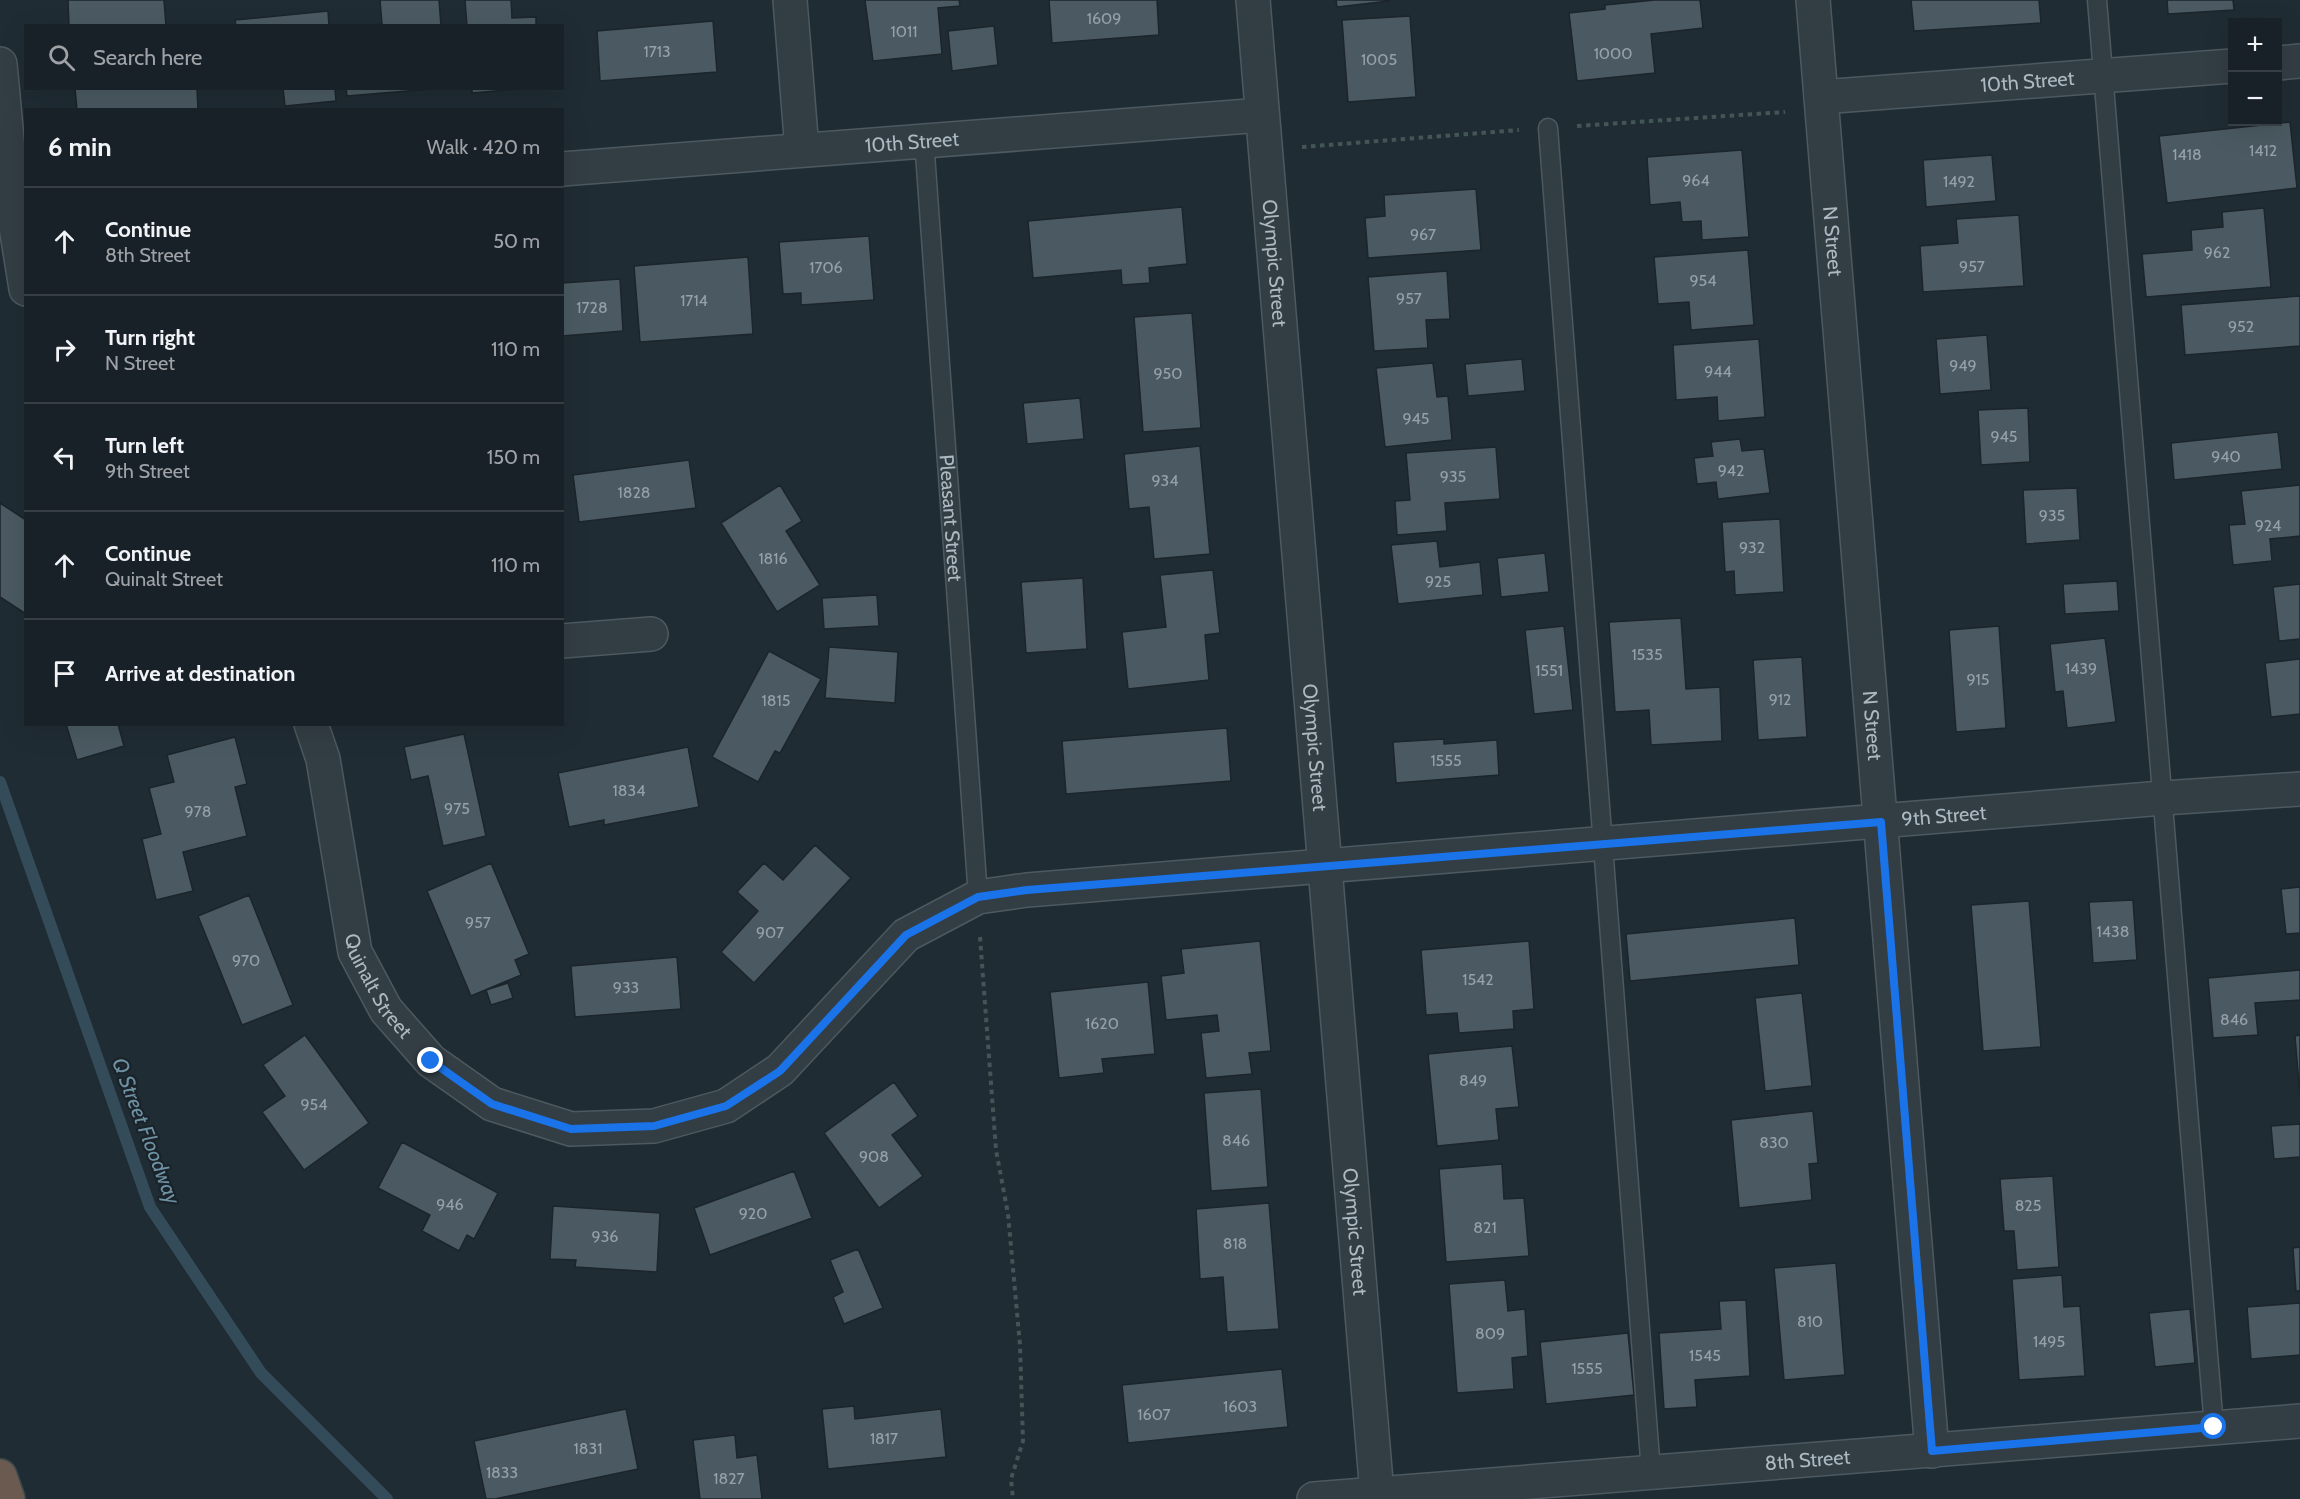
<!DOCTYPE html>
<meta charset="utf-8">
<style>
:root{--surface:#182127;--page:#21292f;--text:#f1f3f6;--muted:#9fa3a7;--line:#363e44}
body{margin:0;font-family:Cabin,sans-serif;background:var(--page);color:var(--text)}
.controls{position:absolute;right:18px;top:18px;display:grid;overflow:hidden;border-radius:0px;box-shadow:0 6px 24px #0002}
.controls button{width:54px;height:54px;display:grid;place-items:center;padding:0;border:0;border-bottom:2px solid var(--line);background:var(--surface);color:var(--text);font:30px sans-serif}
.stop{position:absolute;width:18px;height:18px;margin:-14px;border:4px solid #1a73e8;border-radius:50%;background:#fff}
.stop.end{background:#1a73e8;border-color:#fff;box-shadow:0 2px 6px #0008}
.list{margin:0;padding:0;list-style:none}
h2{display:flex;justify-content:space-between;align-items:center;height:78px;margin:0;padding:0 24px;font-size:26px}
h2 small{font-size:20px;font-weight:400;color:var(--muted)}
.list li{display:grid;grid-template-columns:39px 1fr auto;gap:18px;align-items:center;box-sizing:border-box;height:108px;padding:0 24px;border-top:2px solid var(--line)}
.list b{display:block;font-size:22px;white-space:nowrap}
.list p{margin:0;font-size:20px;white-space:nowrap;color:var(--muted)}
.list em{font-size:20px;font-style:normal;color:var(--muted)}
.icon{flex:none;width:33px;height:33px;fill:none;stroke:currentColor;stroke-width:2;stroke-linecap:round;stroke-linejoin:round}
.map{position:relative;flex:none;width:2300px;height:1499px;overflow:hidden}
.search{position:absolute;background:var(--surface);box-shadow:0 6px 24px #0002;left:24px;top:24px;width:540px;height:66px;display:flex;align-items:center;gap:15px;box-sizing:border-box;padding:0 21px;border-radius:0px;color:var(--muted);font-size:22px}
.panel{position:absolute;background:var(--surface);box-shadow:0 6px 24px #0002;left:24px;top:108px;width:540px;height:618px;border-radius:0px}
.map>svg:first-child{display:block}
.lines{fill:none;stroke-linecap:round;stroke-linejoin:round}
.stream{stroke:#344c5a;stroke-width:12}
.building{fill:#4b5a62;stroke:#1b252b;stroke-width:1.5}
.service-casing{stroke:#4d5960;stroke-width:21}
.minor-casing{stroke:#4d5960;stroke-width:36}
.motorway-casing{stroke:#3e494f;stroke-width:36}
.path{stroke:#435655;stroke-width:4;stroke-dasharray:4.5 4.5;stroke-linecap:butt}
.service{stroke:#333e44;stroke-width:18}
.minor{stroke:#333e44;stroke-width:33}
.motorway{stroke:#6a5a50;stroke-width:33}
.route{stroke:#1a73e8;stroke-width:8}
.labels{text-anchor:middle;stroke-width:4.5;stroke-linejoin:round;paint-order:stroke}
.number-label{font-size:16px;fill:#94a1aa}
.street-label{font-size:20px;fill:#adb9c2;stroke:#192329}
.water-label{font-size:21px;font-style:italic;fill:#6f91a4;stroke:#192329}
</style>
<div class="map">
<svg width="2300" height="1499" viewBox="0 0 2300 1499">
<rect width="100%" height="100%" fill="#202c34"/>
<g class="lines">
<!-- stream -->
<path class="stream" d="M0 782 150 1207 261 1373 387 1499"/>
</g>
<!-- building -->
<path class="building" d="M68 0H164L166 26H69Z
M380 0H439L441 26H367L382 24Z
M465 0H511L512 18 536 17V26H467Z
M865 0H959L960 6 938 8 942 54 873 61Z
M1049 0H1157L1159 35 1052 43Z
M1336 0H1389V1L1337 7Z
M1655 0H1700L1703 28 1651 34 1655 73 1577 81 1569 13 1605 9V5Z
M1911 0H2039L2041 23 1914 31Z
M2167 0H2233L2234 10 2168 14Z
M328 11 329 26H236L235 20Z
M1410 16 1416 97 1348 102 1342 20Z
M713 21 717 72 600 81 597 31Z
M994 26 998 65 952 71 948 31Z
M75 88H197L198 110H77Z
M283 88H335L336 101 285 106Z
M346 88H444L347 96Z
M472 88H532L472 93Z
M2290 122 2297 188 2167 203 2159 136Z
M1742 150 1749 237 1702 240 1701 221 1682 222 1680 202 1650 205 1647 157Z
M1992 155 1996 201 1926 207 1923 160Z
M1476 189 1481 250 1368 258 1365 218 1385 216 1384 195Z
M1182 207 1187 264 1149 268 1150 283 1122 285 1121 270 1033 278 1028 221Z
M2264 208 2271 287 2146 297 2142 254 2192 250 2191 230 2223 227 2222 212Z
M2019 215 2024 286 1923 292 1920 246 1958 243 1956 219Z
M869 236 874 300 801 305V293L783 294 779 242Z
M1748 250 1754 325 1691 330 1689 302 1658 304 1654 257Z
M748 257 753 334 640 342 634 266Z
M1447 271 1450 319 1426 320 1428 348 1374 351 1368 277Z
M620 279 623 331 562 336V283Z
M2300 296V346L2185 355 2181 305Z
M1192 313 1201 428 1143 432 1134 317Z
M1987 335 1991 390 1940 394 1936 339Z
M1759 339 1765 417 1718 421 1717 397 1676 400 1673 345Z
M1522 359 1525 391 1468 396 1465 364Z
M1433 363 1437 397 1448 396 1452 440 1385 447 1376 368Z
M1080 398 1084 439 1027 444 1023 403Z
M2028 408 2030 462 1981 465 1978 410Z
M2278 432 2282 469 2174 480 2171 443Z
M1740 439 1742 451 1764 449 1770 493 1718 499 1716 482 1697 484 1694 458 1713 456 1711 442Z
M1200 446 1210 554 1154 559 1149 507 1129 509 1124 454Z
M1496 447 1500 499 1445 503 1447 531 1397 535 1395 501 1410 500 1406 453Z
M689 460 696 508 579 522 573 475Z
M780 485 802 521 786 531 820 585 777 612 721 523Z
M2300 485V536L2270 539 2272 561 2233 565 2229 525 2245 524 2241 491Z
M2077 488 2080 540 2026 544 2023 490Z
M0 503 26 520V614L0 597Z
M1780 519 1784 592 1735 595 1734 571 1725 572 1722 522Z
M1437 541 1440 567 1480 562 1483 595 1398 604 1391 545Z
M1545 553 1549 592 1501 597 1497 558Z
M1213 570 1220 633 1205 635 1209 680 1128 689 1122 632 1166 627 1160 575Z
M1083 578 1087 649 1026 653 1021 582Z
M2117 581 2119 611 2065 614 2063 584Z
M2300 584V639L2279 641 2273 587Z
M877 595 879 626 824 629 822 598Z
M1681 618 1686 689 1720 687 1722 741 1651 745 1649 710 1615 712 1609 622Z
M1564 626 1573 710 1534 714 1525 630Z
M1999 626 2006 728 1956 732 1949 630Z
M2105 638 2116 722 2067 728 2063 691 2055 692 2050 644Z
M829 647 898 652 895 703 825 698Z
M769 651 821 679 780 753 775 751 758 782 712 757Z
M1802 657 1807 737 1758 740 1753 660Z
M2300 659V714L2271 717 2265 663Z
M66 724H118L124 746 77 760Z
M1227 728 1231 781 1066 794 1062 741Z
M464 734 486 836 443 846 428 776 411 780 404 747Z
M235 737 247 784 235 787 247 836 183 852 193 891 156 900 142 839 161 834 149 788 174 782 167 755Z
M1444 739V744L1497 740 1499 775 1396 783 1393 742Z
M688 747 699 807 604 825V820L569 827 558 773Z
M815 845 851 878 754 983 721 952 758 911 737 892 764 863 783 880Z
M491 863 529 954 515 960 521 975 471 996 427 891Z
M2300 887V933L2286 934 2281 889Z
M249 895 293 1005 242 1025 198 916Z
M2133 900 2137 960 2093 963 2089 902Z
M2029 901 2041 1047 1983 1051 1971 905Z
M1795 918 1799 965 1630 981 1626 934Z
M1260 941 1271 1051 1249 1053 1252 1074 1206 1078 1201 1033 1219 1031 1217 1015 1166 1020 1161 976 1184 973 1181 949Z
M1529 941 1534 1009 1513 1011 1514 1029 1459 1033 1457 1013 1426 1015 1421 950Z
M677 957 681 1009 575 1017 571 966Z
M2300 970V1000L2255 1003 2258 1035 2213 1038 2208 978Z
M1148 982 1155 1054 1102 1059 1104 1073 1059 1078 1050 992Z
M508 983 513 998 491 1005 486 990Z
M1802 993 1812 1086 1765 1091 1755 998Z
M305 1035 369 1123 304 1170 262 1112 285 1096 263 1065Z
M2300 1035V1097L2295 1036Z
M1512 1046 1519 1107 1496 1109 1499 1140 1437 1146 1428 1054Z
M894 1082 918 1116 892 1135 923 1176 879 1208 824 1133Z
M1261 1089 1268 1187 1211 1191 1204 1093Z
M1813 1111 1818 1163 1809 1164 1812 1200 1739 1208 1731 1120Z
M2300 1124V1157L2274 1159 2271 1126Z
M402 1142 498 1193 474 1239 467 1235 459 1251 422 1231 430 1215 378 1188Z
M1502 1164 1504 1199 1524 1198 1529 1256 1446 1262 1439 1169Z
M794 1171 812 1218 710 1255 694 1208Z
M2053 1176 2059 1267 2017 1270 2014 1231H2004L2000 1179Z
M1269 1203 1279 1329 1227 1332 1223 1277 1200 1279 1196 1209Z
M553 1206 660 1213 657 1272 575 1267 576 1260 550 1259Z
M2300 1247V1291H2296L2293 1248Z
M858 1249 883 1308 844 1324 833 1297 843 1292 830 1260Z
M1836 1263 1845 1375 1784 1380 1774 1268Z
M2062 1275 2064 1307 2080 1306 2085 1376 2019 1380 2012 1279Z
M1505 1280 1508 1311 1525 1309 1528 1356 1512 1358 1514 1389 1457 1393 1449 1284Z
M1746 1300 1750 1376 1695 1380 1697 1407 1664 1409 1659 1333 1721 1329 1719 1301Z
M2300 1303V1355L2251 1359 2247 1307Z
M2190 1309 2195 1363 2155 1367 2149 1313Z
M1628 1333 1634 1395 1546 1404 1540 1342Z
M1282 1369 1288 1427 1128 1443 1122 1385Z
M854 1406 855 1419 941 1409 946 1457 828 1469 822 1409Z
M626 1409 638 1469 495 1499H486L474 1441Z
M735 1435 737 1458 757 1455 762 1499H700L693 1440Z"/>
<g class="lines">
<defs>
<g id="service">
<path d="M2097 0 2214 1427"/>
<path d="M1548 128 1651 1472"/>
<path id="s1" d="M924 139 978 897"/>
</g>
<g id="minor">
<path d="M790 0 802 150"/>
<path id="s2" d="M1253 0 1377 1494"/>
<path id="s3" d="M1813 0 1932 1451"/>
<path d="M2278 63 2300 61"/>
<path d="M0 64 14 214 26 289"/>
<path id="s4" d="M1821 97 2232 66"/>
<path id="s5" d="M562 169 1262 115"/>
<path d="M562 641 651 634"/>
<path id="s6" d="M311 724 323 759 355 952 386 1010 431 1061 492 1104 571 1129 654 1126 726 1106 780 1070 906 935 978 897 1027 890 2163 798 2300 789"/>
<path id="s7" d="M1314 1499 2300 1421"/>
</g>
<path id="motorway" d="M0 1476 8 1499"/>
</defs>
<!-- service casing -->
<use href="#service" class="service-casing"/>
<!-- minor casing -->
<use href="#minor" class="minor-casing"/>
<!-- motorway casing -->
<use href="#motorway" class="motorway-casing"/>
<!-- path -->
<path class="path" d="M1577 126 1785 112
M1302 147 1519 130
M980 937 996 1150 1008 1214 1020 1345 1023 1441 1011 1479 1013 1499"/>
<!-- service -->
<use href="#service" class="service"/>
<!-- minor -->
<use href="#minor" class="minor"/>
<!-- motorway -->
<use href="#motorway" class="motorway"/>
</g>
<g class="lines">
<!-- route -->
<path class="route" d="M431 1061 492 1104 571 1129 654 1126 726 1106 780 1071 906 935 978 897 1027 890 1881 822 1932 1451 2214 1427"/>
</g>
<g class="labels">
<!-- number labels -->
<g class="number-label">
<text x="1104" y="24">1609</text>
<text x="904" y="37">1011</text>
<text x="657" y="57">1713</text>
<text x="1613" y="59">1000</text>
<text x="1379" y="65">1005</text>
<text x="2263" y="156">1412</text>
<text x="2187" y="160">1418</text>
<text x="1696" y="186">964</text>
<text x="1959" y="187">1492</text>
<text x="1423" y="240">967</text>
<text x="2217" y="258">962</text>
<text x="1972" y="272">957</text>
<text x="826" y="273">1706</text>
<text x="1703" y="286">954</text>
<text x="1409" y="304">957</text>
<text x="694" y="306">1714</text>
<text x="592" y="313">1728</text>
<text x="2241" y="332">952</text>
<text x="1963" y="371">949</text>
<text x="1718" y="377">944</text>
<text x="1168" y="379">950</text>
<text x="1416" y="424">945</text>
<text x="2004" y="442">945</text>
<text x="2226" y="462">940</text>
<text x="1731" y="476">942</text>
<text x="1453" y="482">935</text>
<text x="1165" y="486">934</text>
<text x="634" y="498">1828</text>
<text x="2052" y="521">935</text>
<text x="2268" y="531">924</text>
<text x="1752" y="553">932</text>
<text x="773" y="564">1816</text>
<text x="1438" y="587">925</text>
<text x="1647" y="660">1535</text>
<text x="2081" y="674">1439</text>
<text x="1549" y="676">1551</text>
<text x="1978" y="685">915</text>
<text x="1780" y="705">912</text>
<text x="776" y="706">1815</text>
<text x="1446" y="766">1555</text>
<text x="629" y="796">1834</text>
<text x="457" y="814">975</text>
<text x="198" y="817">978</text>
<text x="478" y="928">957</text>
<text x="2113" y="937">1438</text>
<text x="770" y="938">907</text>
<text x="246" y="966">970</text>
<text x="1478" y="985">1542</text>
<text x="626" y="993">933</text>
<text x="2234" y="1025">846</text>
<text x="1102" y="1029">1620</text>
<text x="1473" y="1086">849</text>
<text x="314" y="1110">954</text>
<text x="1236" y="1146">846</text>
<text x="1774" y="1148">830</text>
<text x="874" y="1162">908</text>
<text x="450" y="1210">946</text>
<text x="2028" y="1211">825</text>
<text x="753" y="1219">920</text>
<text x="1485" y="1233">821</text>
<text x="605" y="1242">936</text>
<text x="1235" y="1249">818</text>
<text x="1810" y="1327">810</text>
<text x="1490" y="1339">809</text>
<text x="2049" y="1347">1495</text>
<text x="1705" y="1361">1545</text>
<text x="1587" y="1374">1555</text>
<text x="1240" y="1412">1603</text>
<text x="1154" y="1420">1607</text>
<text x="884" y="1444">1817</text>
<text x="588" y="1454">1831</text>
<text x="502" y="1478">1833</text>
<text x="729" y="1484">1827</text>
</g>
<!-- street labels -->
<g class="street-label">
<text dy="7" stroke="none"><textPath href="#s4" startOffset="207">10th Street</textPath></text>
<text dy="7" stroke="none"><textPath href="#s5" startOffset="351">10th Street</textPath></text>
<text dy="7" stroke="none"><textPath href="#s3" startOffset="242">N Street</textPath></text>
<text dy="7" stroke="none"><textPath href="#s2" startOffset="264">Olympic Street</textPath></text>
<text dy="7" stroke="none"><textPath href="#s1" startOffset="380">Pleasant Street</textPath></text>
<text dy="7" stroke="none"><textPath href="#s3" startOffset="728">N Street</textPath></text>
<text dy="7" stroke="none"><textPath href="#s2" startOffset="750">Olympic Street</textPath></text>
<text dy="7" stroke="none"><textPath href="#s6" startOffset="1982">9th Street</textPath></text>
<text dy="7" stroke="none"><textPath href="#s6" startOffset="273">Quinalt Street</textPath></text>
<text dy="7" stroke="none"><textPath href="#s2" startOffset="1236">Olympic Street</textPath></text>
<text dy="7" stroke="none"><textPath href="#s7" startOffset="495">8th Street</textPath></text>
</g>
<!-- water labels -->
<g class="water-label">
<text transform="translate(146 1131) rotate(69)" y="7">Q Street Floodway</text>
</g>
</g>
</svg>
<div class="controls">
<button>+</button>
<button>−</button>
</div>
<div class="stop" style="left:2214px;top:1427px"></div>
<div class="stop end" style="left:431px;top:1061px"></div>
<div class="search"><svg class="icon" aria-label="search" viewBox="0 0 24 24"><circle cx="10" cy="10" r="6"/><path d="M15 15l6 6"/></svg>Search here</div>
<section class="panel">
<h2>6 min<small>Walk · 420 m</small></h2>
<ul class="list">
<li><svg class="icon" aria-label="ahead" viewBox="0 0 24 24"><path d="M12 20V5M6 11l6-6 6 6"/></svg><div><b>Continue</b><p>8th Street</p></div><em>50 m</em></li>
<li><svg class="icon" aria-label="right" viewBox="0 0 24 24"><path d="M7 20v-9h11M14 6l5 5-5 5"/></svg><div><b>Turn right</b><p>N Street</p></div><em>110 m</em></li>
<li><svg class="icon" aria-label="left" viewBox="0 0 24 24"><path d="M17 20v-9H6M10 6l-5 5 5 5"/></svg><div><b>Turn left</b><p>9th Street</p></div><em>150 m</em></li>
<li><svg class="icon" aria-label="ahead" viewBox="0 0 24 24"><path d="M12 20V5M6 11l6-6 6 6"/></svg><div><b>Continue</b><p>Quinalt Street</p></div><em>110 m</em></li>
<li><svg class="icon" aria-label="arrive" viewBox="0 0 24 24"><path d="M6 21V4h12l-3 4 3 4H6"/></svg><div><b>Arrive at destination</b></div></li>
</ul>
</section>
</div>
